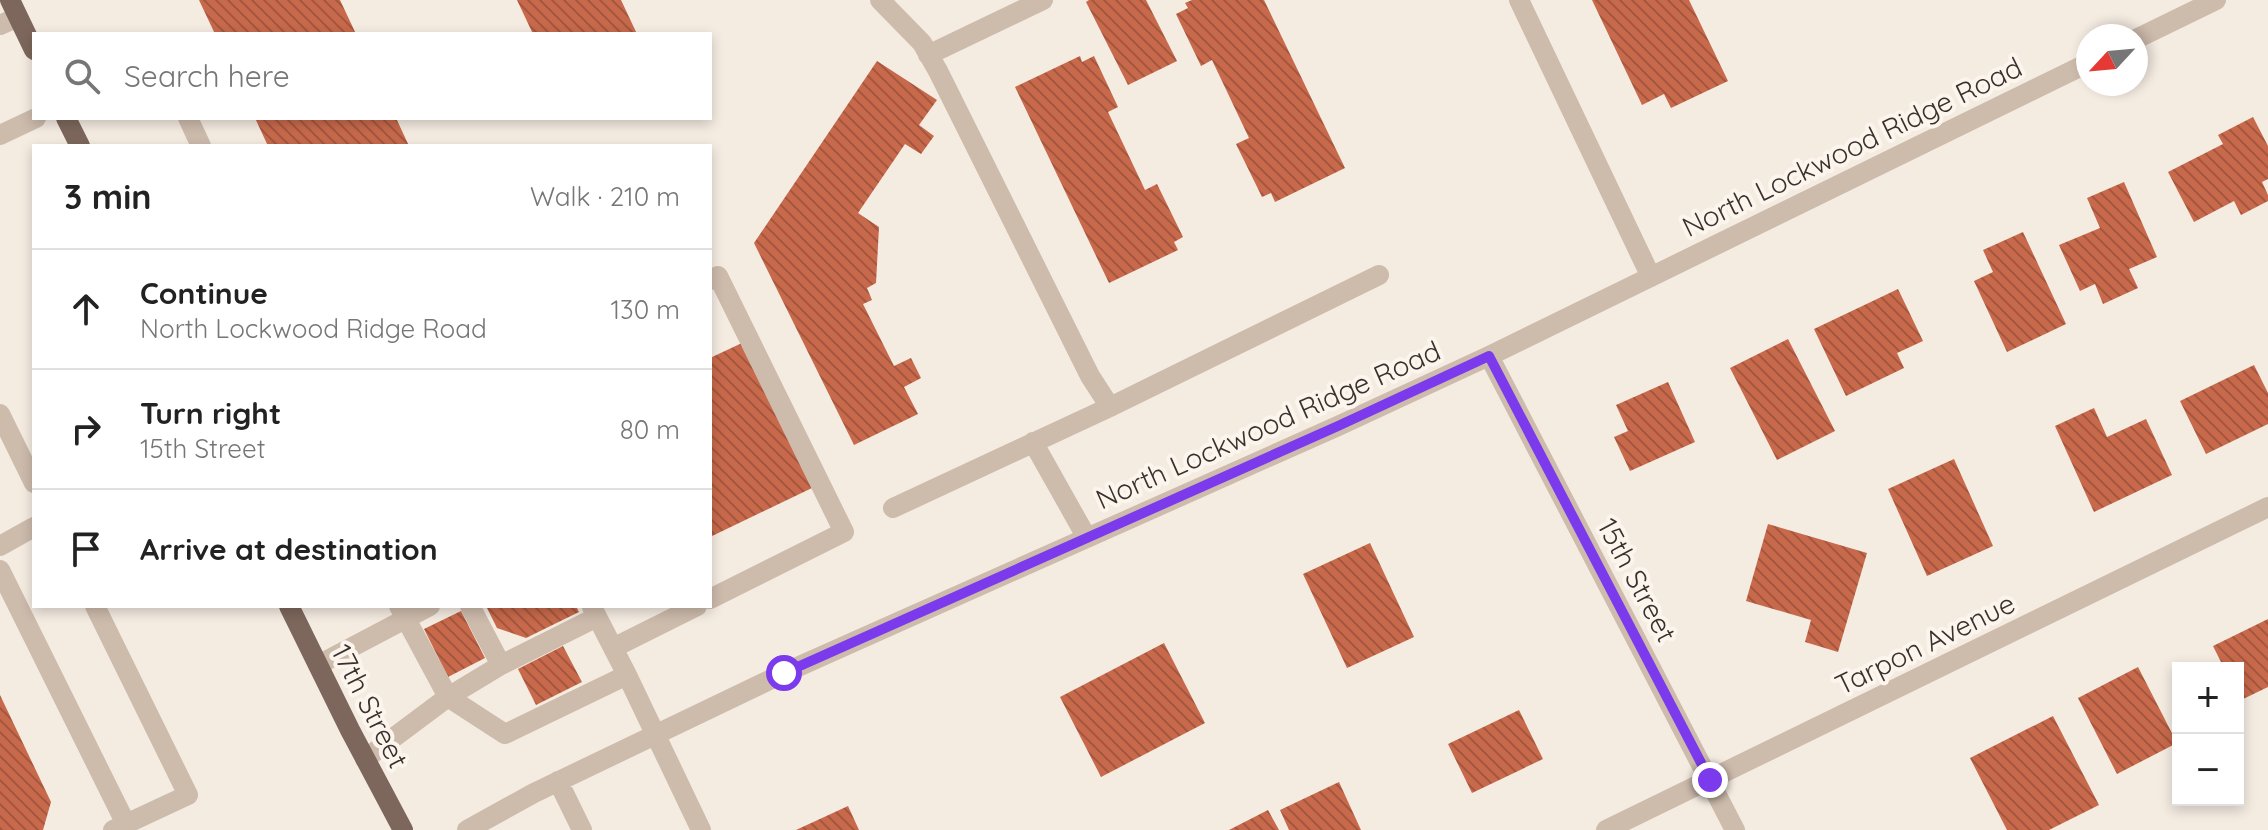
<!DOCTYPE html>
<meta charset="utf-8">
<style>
:root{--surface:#fff;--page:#f6f6f6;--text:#222;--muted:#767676;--line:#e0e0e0}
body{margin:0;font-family:Quicksand,sans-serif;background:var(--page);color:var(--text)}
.controls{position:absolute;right:24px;bottom:24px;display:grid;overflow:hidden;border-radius:0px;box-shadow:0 4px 12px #0003}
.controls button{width:72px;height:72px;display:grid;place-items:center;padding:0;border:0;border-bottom:2px solid var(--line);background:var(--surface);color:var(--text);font:40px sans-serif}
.compass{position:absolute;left:2076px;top:24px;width:72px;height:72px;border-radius:50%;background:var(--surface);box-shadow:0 4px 12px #0003;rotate:244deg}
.stop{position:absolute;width:24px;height:24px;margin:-18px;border:6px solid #7c3aed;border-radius:50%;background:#fff}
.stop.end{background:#7c3aed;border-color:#fff;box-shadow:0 2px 8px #0008}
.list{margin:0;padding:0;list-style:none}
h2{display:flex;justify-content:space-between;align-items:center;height:104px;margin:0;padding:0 32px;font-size:34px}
h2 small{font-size:26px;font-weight:400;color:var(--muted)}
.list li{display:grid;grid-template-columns:52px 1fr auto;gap:24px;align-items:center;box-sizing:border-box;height:120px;padding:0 32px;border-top:2px solid var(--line)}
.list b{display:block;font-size:30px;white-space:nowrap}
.list p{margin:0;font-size:26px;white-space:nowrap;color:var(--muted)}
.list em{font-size:26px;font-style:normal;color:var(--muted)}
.icon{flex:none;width:44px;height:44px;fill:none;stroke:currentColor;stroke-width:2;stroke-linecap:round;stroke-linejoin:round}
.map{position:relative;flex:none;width:2268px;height:830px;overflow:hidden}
.search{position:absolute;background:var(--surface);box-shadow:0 4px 12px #0003;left:32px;top:32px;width:680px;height:88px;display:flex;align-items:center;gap:20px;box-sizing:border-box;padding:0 28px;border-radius:0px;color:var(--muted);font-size:30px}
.panel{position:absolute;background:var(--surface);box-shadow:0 4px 12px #0003;left:32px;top:144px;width:680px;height:464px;border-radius:0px}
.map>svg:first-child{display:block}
.building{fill:url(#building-back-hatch)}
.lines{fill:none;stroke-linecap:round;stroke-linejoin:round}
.minor{stroke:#cdbbac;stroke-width:20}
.major{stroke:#7d675c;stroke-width:20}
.route{stroke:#7c3aed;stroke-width:10}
.labels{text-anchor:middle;stroke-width:8;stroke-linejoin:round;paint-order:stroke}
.street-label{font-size:28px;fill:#3b302b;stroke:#fbf5ee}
</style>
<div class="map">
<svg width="2268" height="830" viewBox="0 0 2268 830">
<defs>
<pattern id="building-back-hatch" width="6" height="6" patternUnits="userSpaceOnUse" patternTransform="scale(2)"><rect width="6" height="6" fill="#c8694b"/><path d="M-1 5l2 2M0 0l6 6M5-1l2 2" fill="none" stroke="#a4573f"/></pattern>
</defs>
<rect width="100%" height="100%" fill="#f4ebe1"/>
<!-- building -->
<path class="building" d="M199 0H340L356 34H215Z
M517 0H621L637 34H533Z
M1089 0H1146L1177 61 1128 85 1086 2Z
M1192 0H1264L1345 168 1275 202 1271 193 1262 197 1236 144 1249 138 1212 60 1201 66 1176 14 1188 8 1185 3Z
M1592 0H1689L1728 81 1671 108 1664 94 1642 105Z
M1080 56 1082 62 1094 56 1118 107 1108 112 1145 190 1157 184 1183 237 1174 242 1178 250 1109 283 1015 87Z
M877 61 937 100 919 125 934 136 921 154 905 144 858 213 879 227 876 283 867 288 872 300 863 304 894 366 911 358 921 378 904 387 918 414 854 445 754 243Z
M2253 117 2268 146V179L2262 182 2268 195V201L2241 215 2234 201 2194 222 2168 172 2223 144 2218 135Z
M255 118H396L409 146H268Z
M2124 182 2157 257 2129 269 2138 288 2103 304 2095 284 2080 291 2059 245 2100 228 2087 198Z
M2023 232 2066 324 2007 352 1974 281 1993 272 1983 250Z
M1898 289 1923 341 1897 353 1904 368 1846 396 1814 329Z
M1788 339 1835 431 1777 460 1730 368Z
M742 343 812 488 710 537V358Z
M2254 365 2268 393V424L2206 454 2180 401Z
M1668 382 1695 442 1630 471 1614 437 1628 431 1616 405Z
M2094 408 2107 437 2146 419 2172 475 2094 512 2055 426Z
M1954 459 1993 546 1927 576 1888 489Z
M1768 524 1867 553 1838 652 1805 642 1811 620 1746 601Z
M1370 543 1414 637 1347 668 1303 574Z
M486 606H576L579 612 526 638 497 628Z
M461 611 485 658 448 677 424 629Z
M2268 619V687L2241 700 2238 695V668H2224L2213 646Z
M1164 643 1205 723 1101 777 1060 697Z
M563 646 582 682 536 705 518 669Z
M2138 667 2177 743 2117 774 2078 698Z
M0 695 51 802 43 830H0Z
M1519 710 1543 759 1472 793 1448 744Z
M2053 716 2099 805 2049 830H2007L1970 758Z
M1339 782 1361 830H1289L1280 810Z
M848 806 859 830H796Z
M1268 810 1279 830H1229Z"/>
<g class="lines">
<!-- minor -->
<path class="minor" d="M880 0 922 43 938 71 1090 376 1110 407
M1519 0 1651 277
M0 25 18 17
M2136 39 2216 0
M928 55 1043 0
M188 118 201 146
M0 135 36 118
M710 280 718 276 844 532 710 599
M1489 356 1735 830
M0 414 34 483
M1033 442 1087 538
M893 508 1110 407 1379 275
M0 546 34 527
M0 570 126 824
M95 606 188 795 113 830
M399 606 448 697 505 734 627 675
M470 606 501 665
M592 607 627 675 701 830
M613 648 697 606
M318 665 430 606
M365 759 448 697 501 665 597 617
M558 781 582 830
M467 830 534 793 784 673 1338 426 1489 356 2088 63
M1606 830 2268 507"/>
<!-- major -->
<path class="major" d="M10 0 34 50
M66 118 80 146
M289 606 350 730 403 830"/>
</g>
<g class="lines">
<!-- route -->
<path class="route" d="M784 673 1338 426 1489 356 1710 780"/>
</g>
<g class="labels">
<!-- street labels -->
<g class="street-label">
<text transform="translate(1852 147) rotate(-26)" y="10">North Lockwood Ridge Road</text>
<text transform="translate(1268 425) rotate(-24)" y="10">North Lockwood Ridge Road</text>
<text transform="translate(1637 580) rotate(62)" y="10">15th Street</text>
<text transform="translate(1925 644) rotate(-26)" y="10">Tarpon Avenue</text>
<text transform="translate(370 706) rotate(63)" y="10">17th Street</text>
</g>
</g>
</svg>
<div class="controls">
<button>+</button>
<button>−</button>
</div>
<svg class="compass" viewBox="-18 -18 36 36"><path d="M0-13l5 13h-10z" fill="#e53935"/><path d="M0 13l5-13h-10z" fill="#767676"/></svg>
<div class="stop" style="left:784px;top:673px"></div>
<div class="stop end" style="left:1710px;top:780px"></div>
<div class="search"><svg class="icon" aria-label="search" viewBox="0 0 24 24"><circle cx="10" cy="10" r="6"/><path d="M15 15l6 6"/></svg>Search here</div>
<section class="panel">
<h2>3 min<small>Walk · 210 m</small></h2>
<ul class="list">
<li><svg class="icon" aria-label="ahead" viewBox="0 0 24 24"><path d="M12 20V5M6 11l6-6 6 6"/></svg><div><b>Continue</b><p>North Lockwood Ridge Road</p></div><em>130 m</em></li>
<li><svg class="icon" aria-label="right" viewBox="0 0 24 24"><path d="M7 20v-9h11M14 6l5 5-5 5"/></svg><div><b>Turn right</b><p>15th Street</p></div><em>80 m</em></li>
<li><svg class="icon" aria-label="arrive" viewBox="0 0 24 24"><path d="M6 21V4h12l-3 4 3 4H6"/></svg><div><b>Arrive at destination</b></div></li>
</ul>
</section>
</div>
